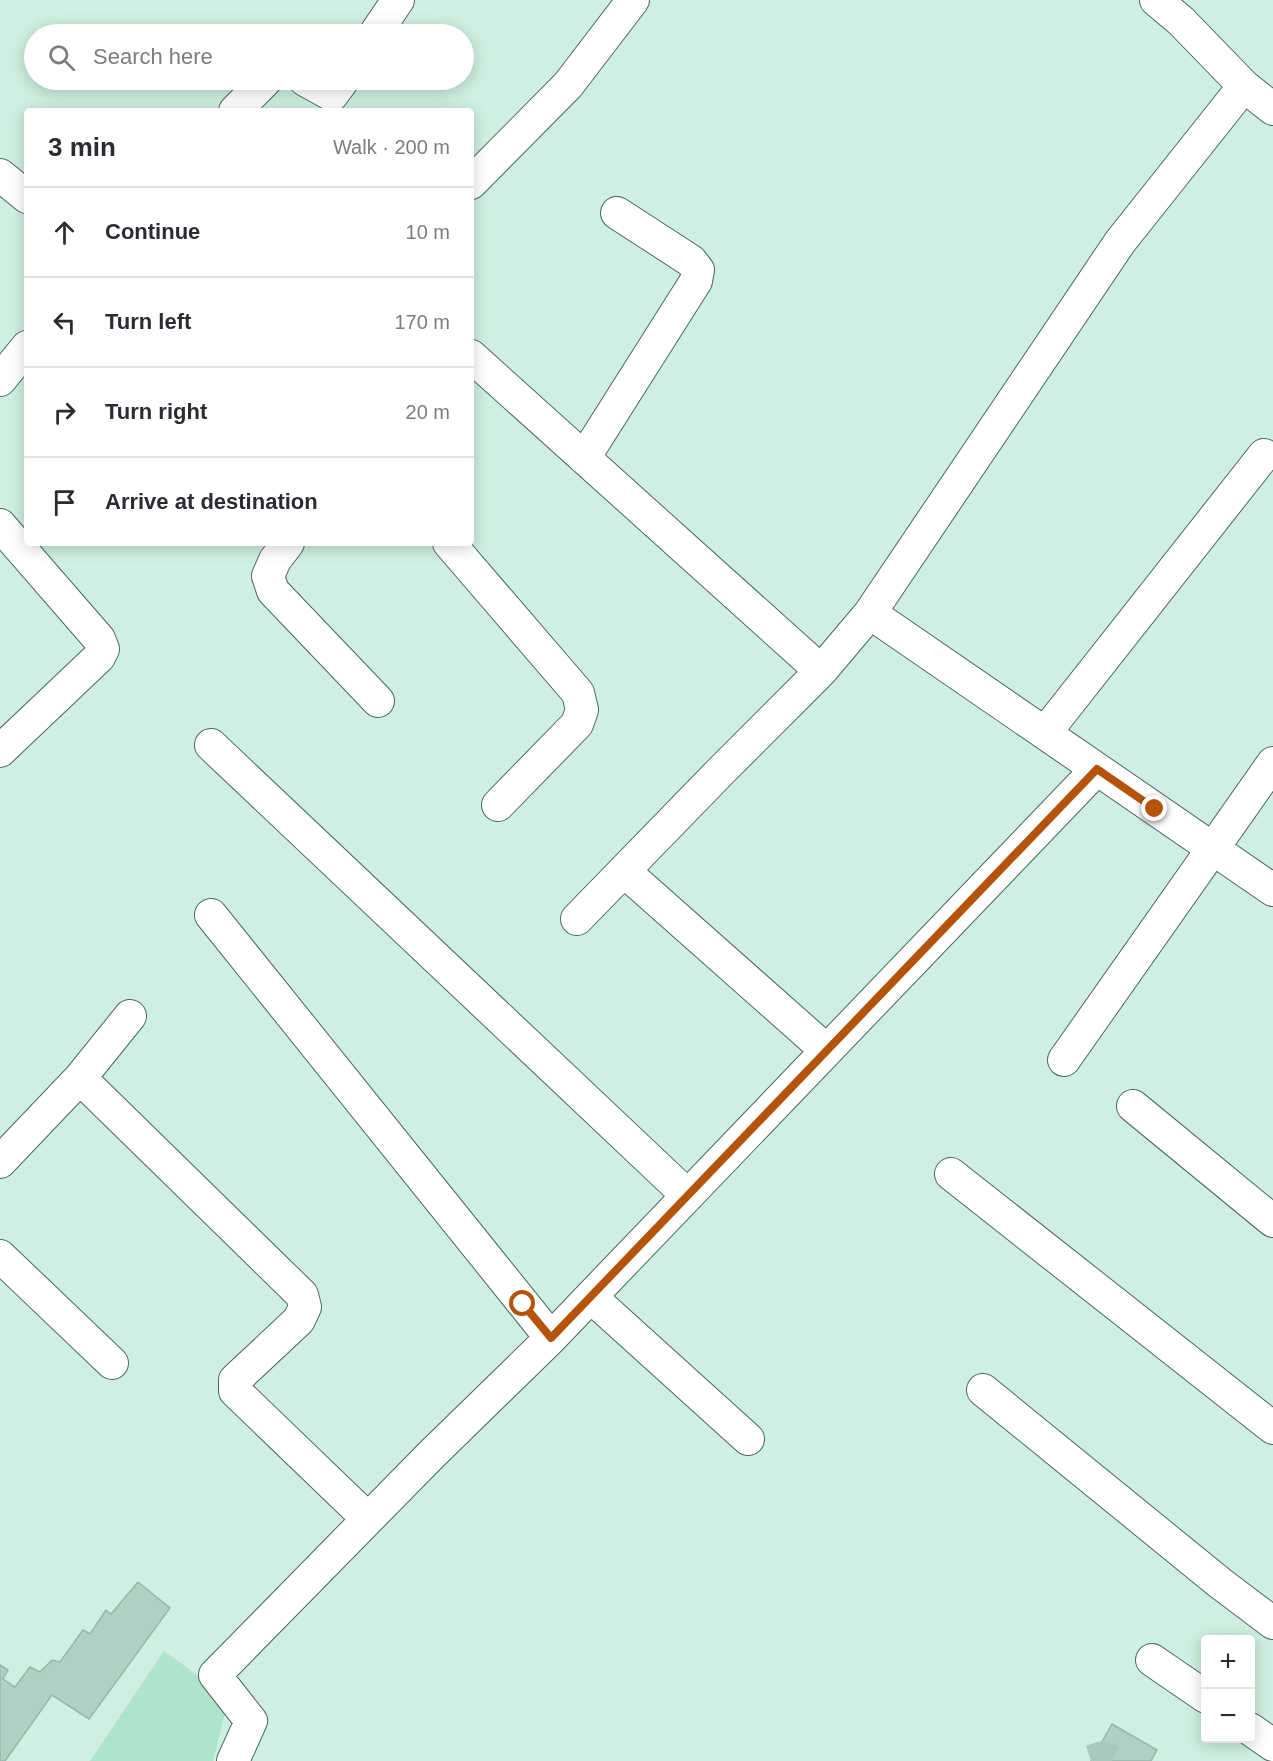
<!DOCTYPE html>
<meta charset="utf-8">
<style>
:root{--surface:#fff;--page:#f7f7f7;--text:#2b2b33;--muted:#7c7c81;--line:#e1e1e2}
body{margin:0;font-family:Helvetica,sans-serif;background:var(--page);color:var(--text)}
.controls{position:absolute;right:18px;bottom:18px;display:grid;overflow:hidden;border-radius:6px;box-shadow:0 3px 15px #0003}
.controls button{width:54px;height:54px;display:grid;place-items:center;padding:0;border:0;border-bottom:2px solid var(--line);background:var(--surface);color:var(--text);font:30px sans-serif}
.stop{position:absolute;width:18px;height:18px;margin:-14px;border:4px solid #b45309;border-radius:50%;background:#fff}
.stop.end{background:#b45309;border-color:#fff;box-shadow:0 2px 6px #0008}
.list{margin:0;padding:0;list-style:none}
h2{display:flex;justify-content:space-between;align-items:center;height:78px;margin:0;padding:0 24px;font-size:26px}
h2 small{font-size:20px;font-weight:400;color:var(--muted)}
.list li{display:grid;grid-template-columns:39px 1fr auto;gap:18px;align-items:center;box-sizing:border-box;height:90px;padding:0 24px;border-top:2px solid var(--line)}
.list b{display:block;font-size:22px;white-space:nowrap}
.list em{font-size:20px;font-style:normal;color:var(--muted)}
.icon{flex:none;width:33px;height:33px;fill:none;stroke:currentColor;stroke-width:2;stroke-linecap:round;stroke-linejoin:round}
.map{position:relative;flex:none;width:1273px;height:1761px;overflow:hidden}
.search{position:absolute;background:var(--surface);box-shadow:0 3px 15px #0003;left:24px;top:24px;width:450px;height:66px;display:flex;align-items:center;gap:15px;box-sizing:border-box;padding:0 21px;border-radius:33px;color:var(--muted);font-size:22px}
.panel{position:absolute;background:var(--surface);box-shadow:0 3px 15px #0003;left:24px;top:108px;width:450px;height:438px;border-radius:6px}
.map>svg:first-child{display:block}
.green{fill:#aee4ce}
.building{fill:#afd0c2;stroke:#97b7aa;stroke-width:1.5}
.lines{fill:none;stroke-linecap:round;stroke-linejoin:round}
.minor-tunnel{stroke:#abc8bc;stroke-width:32;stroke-dasharray:32 16;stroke-linecap:butt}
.minor-casing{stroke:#4b685c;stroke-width:34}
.minor{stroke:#fff;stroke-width:32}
.route{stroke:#b45309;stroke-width:8}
</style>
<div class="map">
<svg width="1273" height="1761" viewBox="0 0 1273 1761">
<rect width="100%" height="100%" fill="#ceefe1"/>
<!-- green -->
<path class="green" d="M164 1651 212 1686 226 1709 213 1761H90Z"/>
<!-- building -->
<path class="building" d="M138 1582 170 1608 89 1719 52 1695 5 1761H0V1665L8 1670 3 1679 15 1687 30 1667 40 1672 52 1660 60 1662 83 1630 90 1634 106 1610 111 1614Z
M1112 1724 1157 1750 1151 1761H1091Z"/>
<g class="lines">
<!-- minor-tunnel -->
<path class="minor-tunnel" d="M1091 1761 1103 1757 1112 1761"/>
<defs>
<path id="minor" d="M1156 0 1181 21 1244 86 1273 109
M375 34 398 0
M305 80 332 95 343 80
M235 111 266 80
M0 175 27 197
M471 183 568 85 633 0
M471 356 821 671
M0 380 27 347
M584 458 696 281 698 270 691 261 617 213
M0 525 99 639 103 649 99 657 0 751
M288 543 275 560 268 576 273 591 378 701
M449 543 578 693 582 710 577 724 498 805
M870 613 1273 890
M1045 733 1264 455
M211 745 687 1195
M624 871 826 1050
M211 915 551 1338
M577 919 720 772 821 671 870 613 1120 242 1244 86
M1064 1060 1273 763
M80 1078 302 1295 305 1307 299 1320 235 1380V1391L368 1519
M1133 1106 1273 1221
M0 1162 80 1078 130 1016
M951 1174 1273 1428
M0 1256 112 1363
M591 1297 748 1439
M983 1390 1220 1583 1273 1623
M1152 1660 1206 1697
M1250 1729 1273 1745
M233 1761 251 1721 215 1675 431 1455 551 1338 1097 769"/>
</defs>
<!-- minor casing -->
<use href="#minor" class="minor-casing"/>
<!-- minor -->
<use href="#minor" class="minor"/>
</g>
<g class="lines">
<!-- route -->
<path class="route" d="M523 1304 551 1338 1097 769 1155 809"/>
</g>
</svg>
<div class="controls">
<button>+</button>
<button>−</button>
</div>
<div class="stop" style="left:523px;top:1304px"></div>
<div class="stop end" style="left:1155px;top:809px"></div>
<div class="search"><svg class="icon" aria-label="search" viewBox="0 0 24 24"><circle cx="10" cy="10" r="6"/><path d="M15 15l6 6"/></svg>Search here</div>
<section class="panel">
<h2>3 min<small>Walk · 200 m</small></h2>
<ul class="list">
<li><svg class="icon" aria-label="ahead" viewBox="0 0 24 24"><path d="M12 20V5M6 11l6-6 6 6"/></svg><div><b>Continue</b></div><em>10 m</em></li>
<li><svg class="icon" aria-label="left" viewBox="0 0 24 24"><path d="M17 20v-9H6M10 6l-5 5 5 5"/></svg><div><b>Turn left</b></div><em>170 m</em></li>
<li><svg class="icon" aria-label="right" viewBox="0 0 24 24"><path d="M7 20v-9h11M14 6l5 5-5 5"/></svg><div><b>Turn right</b></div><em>20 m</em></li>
<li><svg class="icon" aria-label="arrive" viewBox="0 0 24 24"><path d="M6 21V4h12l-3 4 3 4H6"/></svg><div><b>Arrive at destination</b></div></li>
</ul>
</section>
</div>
